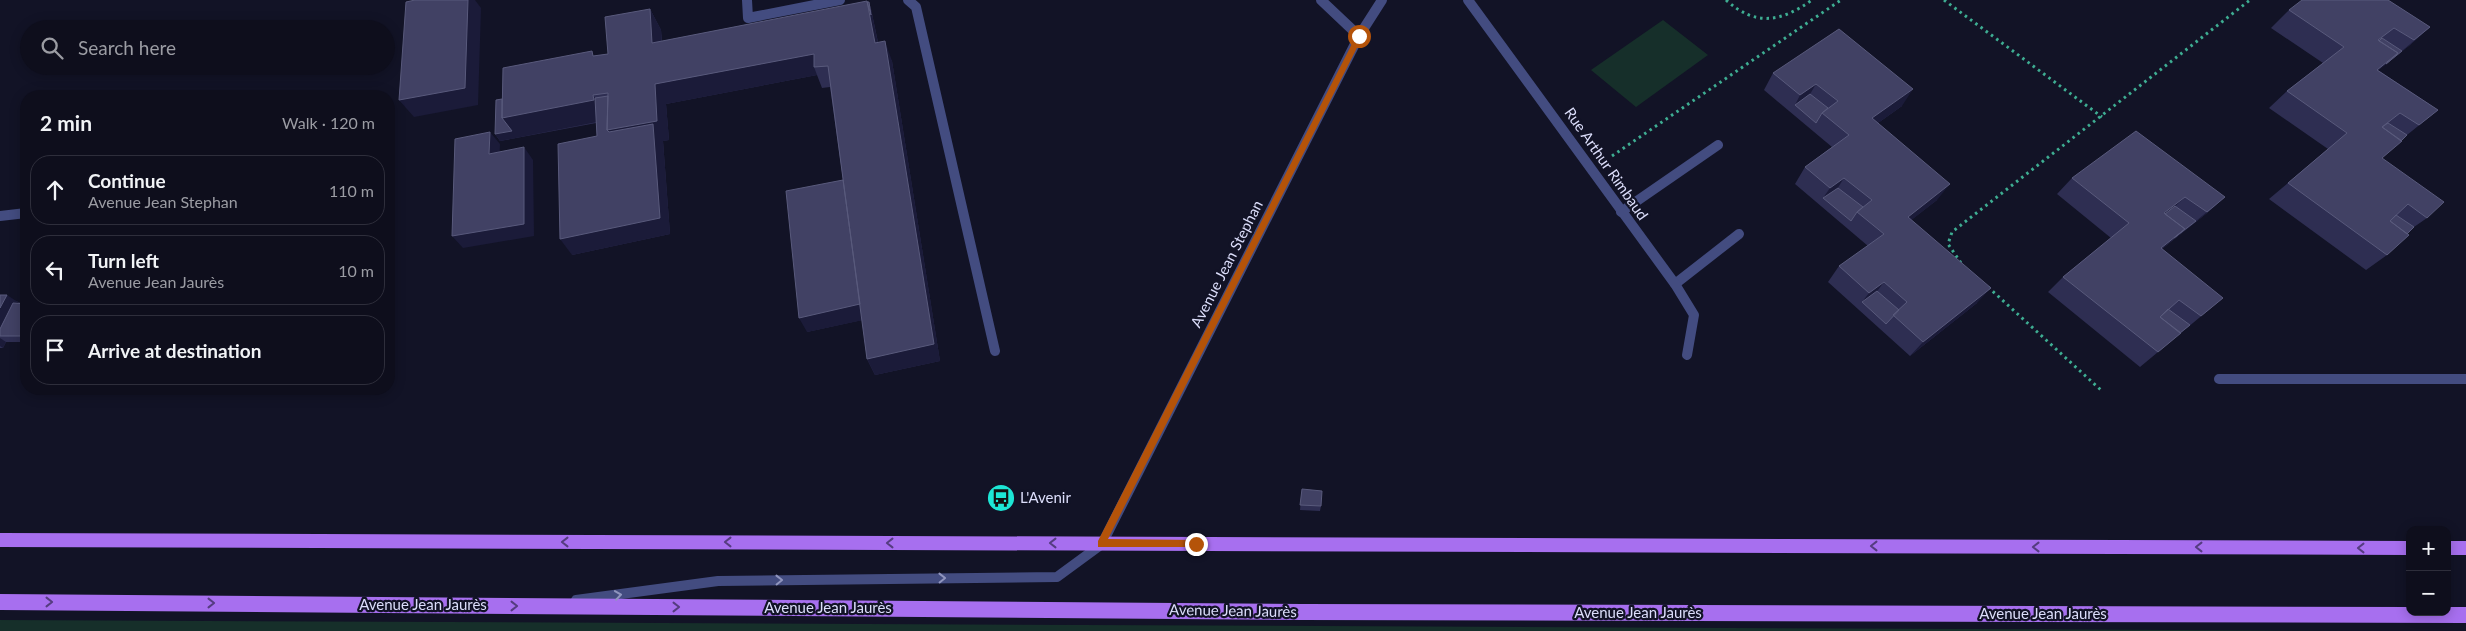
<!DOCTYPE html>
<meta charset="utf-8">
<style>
:root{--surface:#0e0e1c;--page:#171725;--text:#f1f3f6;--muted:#9b9ca3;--line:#2e2e3b}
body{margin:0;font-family:Lato,sans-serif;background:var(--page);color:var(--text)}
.controls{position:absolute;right:15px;bottom:15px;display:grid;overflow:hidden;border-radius:10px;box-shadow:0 2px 12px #0003}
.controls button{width:45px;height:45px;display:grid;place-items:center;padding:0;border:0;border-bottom:1px solid var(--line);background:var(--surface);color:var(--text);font:25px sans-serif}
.stop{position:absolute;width:15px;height:15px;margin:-11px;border:4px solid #b45309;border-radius:50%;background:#fff}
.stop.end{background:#b45309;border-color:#fff;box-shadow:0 1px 5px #0008}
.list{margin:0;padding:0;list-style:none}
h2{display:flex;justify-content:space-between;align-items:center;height:65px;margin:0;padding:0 20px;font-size:21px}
h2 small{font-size:16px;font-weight:400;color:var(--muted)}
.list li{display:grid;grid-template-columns:32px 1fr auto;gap:15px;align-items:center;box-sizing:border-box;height:70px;margin:0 10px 10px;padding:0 10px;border:1px solid var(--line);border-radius:20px}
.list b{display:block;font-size:19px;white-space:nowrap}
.list p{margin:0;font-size:16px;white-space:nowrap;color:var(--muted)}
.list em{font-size:16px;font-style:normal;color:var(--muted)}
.icon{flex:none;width:28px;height:28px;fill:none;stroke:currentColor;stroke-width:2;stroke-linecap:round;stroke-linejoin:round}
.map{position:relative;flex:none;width:2466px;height:631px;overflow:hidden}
.search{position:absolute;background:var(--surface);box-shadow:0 2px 12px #0003;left:20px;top:20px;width:375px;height:55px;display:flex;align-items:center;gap:12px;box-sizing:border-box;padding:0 18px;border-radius:28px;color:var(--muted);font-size:19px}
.panel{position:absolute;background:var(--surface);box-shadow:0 2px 12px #0003;left:20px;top:90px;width:375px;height:305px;border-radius:20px}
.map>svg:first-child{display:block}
.green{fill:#162f2a}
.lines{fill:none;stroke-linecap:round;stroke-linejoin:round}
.path{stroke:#3ead92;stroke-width:3;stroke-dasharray:2.5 4;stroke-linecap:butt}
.service{stroke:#434c80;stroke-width:10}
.minor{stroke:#434c80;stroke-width:10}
.primary{fill:#a76fef;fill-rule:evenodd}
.wall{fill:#2e2e52}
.shaded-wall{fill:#1b1b39}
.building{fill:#414164;stroke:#595a7c}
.oneway{stroke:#553c80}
.oneway2{stroke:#9095be}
.route{fill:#b45309}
.labels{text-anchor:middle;stroke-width:4.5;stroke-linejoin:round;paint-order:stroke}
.street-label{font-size:15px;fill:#dcdefb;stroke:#121326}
.poi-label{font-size:15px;fill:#dcdefb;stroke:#121326;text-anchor:start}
</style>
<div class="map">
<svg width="2466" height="631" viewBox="0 0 2466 631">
<rect width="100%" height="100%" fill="#121326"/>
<!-- green -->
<path class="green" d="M1663 20 1708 55 1636 107 1591 70Z
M0 620 2174 630 2350 631H0Z"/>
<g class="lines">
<!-- path -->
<path class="path" d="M1726 0C1756 27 1781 22 1812 0
M1944 0 2102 117
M1612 156 1841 0
M1961 263 1948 244 1952 232 2250 0
M1988 287 2102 391"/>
<!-- service -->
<path class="service" d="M747 0 748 18 840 0
M908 0 916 7 995 351
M1621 212 1718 145
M0 216 26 213
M1675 284 1739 234
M2219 379H2466"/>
<!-- minor -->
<path class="minor" d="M1321 0 1359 36
M1468 0 1675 284 1694 315 1687 355
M576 600 718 581 1057 577 1102 544 1359 36 1382 0"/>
<!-- primary -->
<path class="primary" d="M0 533 2410 541V555L0 547Z
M2447 541H2466V555H2447Z
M0 594 1302 604 2410 607V612H2447V607H2466V623L1302 620 0 610Z"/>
</g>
<!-- wall -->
<path class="wall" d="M869 2 871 9 878 42 892 61 940 361 875 375 867 359 862 320 807 332 843 180 830 87 822 88 817 75 666 104 669 140 663 141 670 234 572 255 597 136 596 123 500 141 495 134 502 99 595 56 608 54 650 9 661 30 662 41Z
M2289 10 2430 27 2410 45 2378 70 2438 110 2407 135 2382 158 2427 218 2414 227 2387 255 2366 270 2269 199 2328 149 2269 108 2287 91 2323 63 2271 28Z
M1773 73 1902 106 1878 123 1937 200 1911 220 1977 303 1910 356 1828 282 1839 266 1868 246 1795 184 1805 167 1832 147 1764 90Z
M2072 178 2225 197 2207 213 2162 249 2223 298 2140 367 2048 292 2063 277 2111 238 2057 194Z
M0 295 21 303 26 304V342H6L3 348H0Z
M1302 489 1321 506 1320 511 1300 510Z"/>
<!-- shaded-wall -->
<path class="shaded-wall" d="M468 0H475L481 8 478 105 414 117 399 100Z
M867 1 871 15 869 2 871 9 882 63 829 31Z
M650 9 661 30 663 63 652 43Z
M2430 27 2410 45 2358 87 2377 70 2398 53 2402 51Z
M885 41 892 61 940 361 875 375 867 359Z
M814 54V67L817 75 666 104 669 140 663 141 670 234 572 255 560 239 620 149 607 130 655 84Z
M1816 84 1806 101 1795 105 1800 95Z
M1913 89 1902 106 1861 135 1872 118Z
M593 95 606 115 607 120 500 141 495 134 502 118Z
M490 132 500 144 499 166 489 154Z
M524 147 533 160 534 236 463 248 452 236Z
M1844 178 1834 194 1823 198 1830 188Z
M1950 184 1937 200 1895 233 1908 217Z
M851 196 868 319 807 332 799 318Z
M2185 197 2168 213 2155 223 2164 213Z
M2225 197 2207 213 2144 263 2161 248 2185 229 2196 221Z
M1884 282 1872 298 1862 302 1869 293Z
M1991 288 1977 303 1910 356 1923 342Z
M7 295 24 306 0 336V308Z
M0 338 6 342 3 348 0 346Z"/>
<!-- building -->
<path class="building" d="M415 0H468L465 88 399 100 406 2Z
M2302 0H2388L2430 27 2414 40 2394 28 2378 40 2398 53 2377 70 2438 110 2419 125 2400 113 2382 127 2402 141 2382 158 2444 202 2427 218 2408 204 2390 221 2409 235 2387 255 2288 183 2347 133 2287 91 2344 47 2289 10Z
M867 1 875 43 885 41 934 344 867 359 828 66 814 67V54L655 84 657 121 607 130 608 93 593 95 594 100 502 118 503 68 592 51 593 56 608 54 605 17 650 9 652 43Z
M867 2H869L871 15Z
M1839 29 1913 89 1872 118 1950 184 1908 217 1991 288 1923 342 1893 315 1907 302 1884 282 1869 293 1839 266 1884 234 1857 212 1872 200 1844 178 1830 188 1805 167 1849 135 1822 113 1838 101 1816 84 1800 95 1773 73Z
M2382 38 2402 51 2386 64 2398 53 2379 41Z
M1810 94 1828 108 1822 113 1816 123 1795 105Z
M608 96 607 130 609 132 653 124 660 218 560 239 558 144 597 136 595 98Z
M502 99V118L512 131 495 134 496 100Z
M2388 123 2407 135 2401 141 2382 127Z
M2136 131 2225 197 2207 212 2185 197 2164 213 2185 229 2161 248 2223 298 2201 316 2179 300 2160 317 2181 333 2158 352 2063 277 2129 223 2072 178Z
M490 132 489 154 524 147V224L452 236 455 139Z
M843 180 860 304 799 318 786 191Z
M1838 188 1863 207 1857 212 1851 221 1823 198Z
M2175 206 2196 221 2174 238 2185 229 2165 214Z
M2396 215 2414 227 2407 234 2390 221Z
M1877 291 1899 310 1886 324 1862 302Z
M0 295H7L0 308Z
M13 303 26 304V336H0V329Z
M2168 309 2190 325 2180 333 2160 317Z
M1302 489 1322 491 1321 506 1300 505Z"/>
<!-- one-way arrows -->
<defs><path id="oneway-chevron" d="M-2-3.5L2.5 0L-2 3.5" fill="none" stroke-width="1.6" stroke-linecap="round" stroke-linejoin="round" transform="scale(1.25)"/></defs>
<g class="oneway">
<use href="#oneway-chevron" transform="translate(565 542) rotate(-180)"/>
<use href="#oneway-chevron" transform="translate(728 542) rotate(-180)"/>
<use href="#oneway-chevron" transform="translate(890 543) rotate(-180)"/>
<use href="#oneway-chevron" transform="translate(1053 543) rotate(-180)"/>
<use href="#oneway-chevron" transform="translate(1874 546) rotate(-180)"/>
<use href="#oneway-chevron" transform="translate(2036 547) rotate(-180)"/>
<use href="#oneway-chevron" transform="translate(2199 547) rotate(-180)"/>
<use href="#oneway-chevron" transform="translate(2361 548) rotate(-180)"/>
<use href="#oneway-chevron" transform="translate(49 602)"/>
<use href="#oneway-chevron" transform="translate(211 603)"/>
<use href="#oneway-chevron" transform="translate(514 606)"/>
<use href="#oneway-chevron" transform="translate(676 607)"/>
</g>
<g class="oneway2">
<use href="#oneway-chevron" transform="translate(942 578) rotate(-1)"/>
<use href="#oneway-chevron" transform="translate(779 580) rotate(-1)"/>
<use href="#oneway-chevron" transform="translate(618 595) rotate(-8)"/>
</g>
<!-- route -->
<path class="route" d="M1357 34 1363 36 1108 539 1196 540 1199 541V547H1098V541Z"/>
<!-- icons -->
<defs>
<symbol id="bus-disc" viewBox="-11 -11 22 22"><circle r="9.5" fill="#1de6d5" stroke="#121326"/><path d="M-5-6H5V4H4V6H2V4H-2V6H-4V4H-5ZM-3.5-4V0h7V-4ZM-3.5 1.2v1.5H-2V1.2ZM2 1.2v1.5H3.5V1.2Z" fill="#111"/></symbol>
</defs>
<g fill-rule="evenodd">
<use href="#bus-disc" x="985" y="482" width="32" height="32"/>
</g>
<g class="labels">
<!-- street labels -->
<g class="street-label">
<text transform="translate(1606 164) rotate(55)" y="5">Rue Arthur Rimbaud</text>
<text transform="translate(1227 264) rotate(-63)" y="5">Avenue Jean Stephan</text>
<text x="423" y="610">Avenue Jean Jaurès</text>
<text x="828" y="613">Avenue Jean Jaurès</text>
<text transform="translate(1233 611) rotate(1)" y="5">Avenue Jean Jaurès</text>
<text x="1638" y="618">Avenue Jean Jaurès</text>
<text x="2043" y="619">Avenue Jean Jaurès</text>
</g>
<!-- poi labels -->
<g class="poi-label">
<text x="1020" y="503">L'Avenir</text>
</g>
</g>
</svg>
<div class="controls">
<button>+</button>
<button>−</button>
</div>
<div class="stop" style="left:1359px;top:36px"></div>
<div class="stop end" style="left:1196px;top:544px"></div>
<div class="search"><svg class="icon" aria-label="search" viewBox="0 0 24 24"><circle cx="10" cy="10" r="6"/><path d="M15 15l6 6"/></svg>Search here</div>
<section class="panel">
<h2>2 min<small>Walk · 120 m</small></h2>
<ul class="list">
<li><svg class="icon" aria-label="ahead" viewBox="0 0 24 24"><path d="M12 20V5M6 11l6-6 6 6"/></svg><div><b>Continue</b><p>Avenue Jean Stephan</p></div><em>110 m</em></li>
<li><svg class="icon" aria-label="left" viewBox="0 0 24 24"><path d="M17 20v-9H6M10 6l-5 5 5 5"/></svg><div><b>Turn left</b><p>Avenue Jean Jaurès</p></div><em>10 m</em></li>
<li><svg class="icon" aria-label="arrive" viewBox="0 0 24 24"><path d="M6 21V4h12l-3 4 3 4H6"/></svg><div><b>Arrive at destination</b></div></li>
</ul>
</section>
</div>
